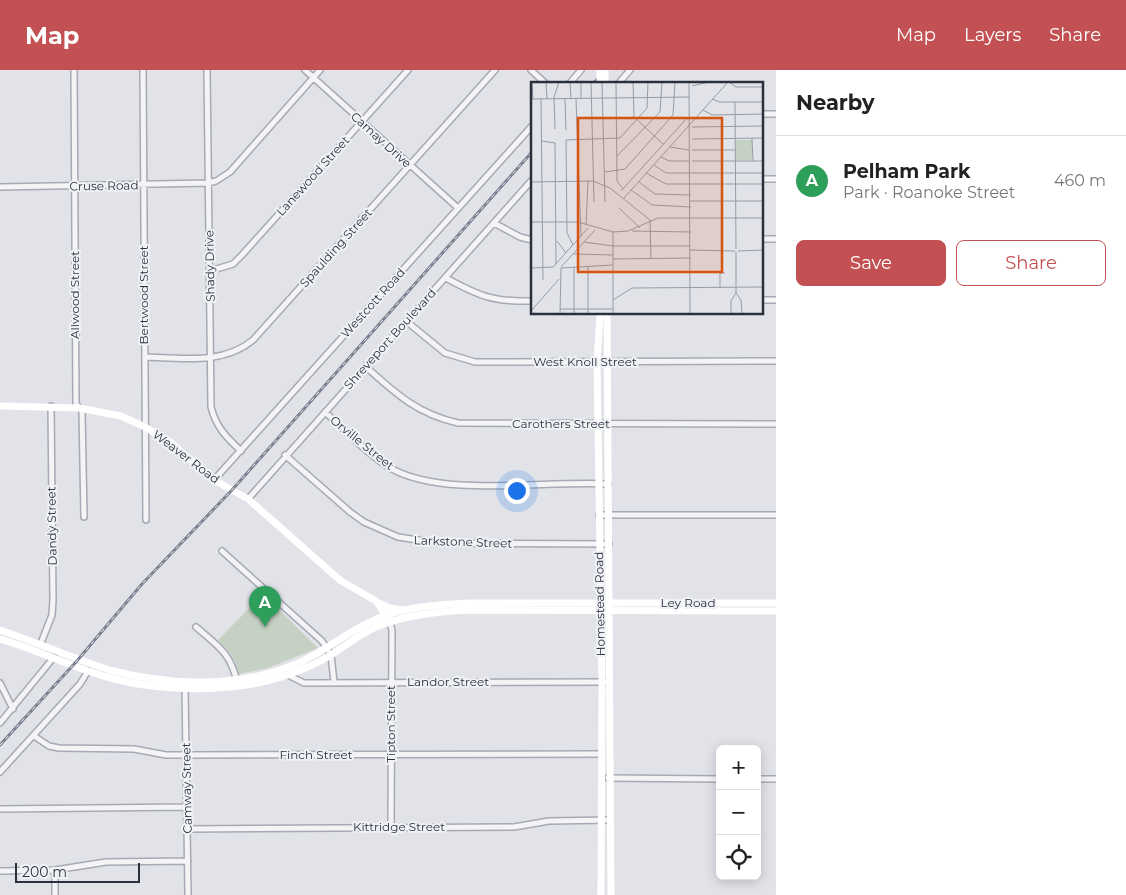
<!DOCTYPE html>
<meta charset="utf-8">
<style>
:root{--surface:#fff;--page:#f2f2f2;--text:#222;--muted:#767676;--line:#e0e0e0;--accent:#c35153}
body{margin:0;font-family:Montserrat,sans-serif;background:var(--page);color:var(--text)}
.controls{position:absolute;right:15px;bottom:15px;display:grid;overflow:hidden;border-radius:8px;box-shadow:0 2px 12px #0003}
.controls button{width:45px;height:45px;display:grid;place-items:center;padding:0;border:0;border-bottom:1px solid var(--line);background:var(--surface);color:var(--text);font:25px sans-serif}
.scale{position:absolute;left:15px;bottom:12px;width:125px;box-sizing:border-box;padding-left:5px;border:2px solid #2b303f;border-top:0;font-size:14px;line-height:18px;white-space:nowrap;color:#2b303f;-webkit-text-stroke:4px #f1f2f6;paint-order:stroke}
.you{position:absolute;left:516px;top:420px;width:18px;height:18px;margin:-12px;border:4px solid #fff;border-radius:50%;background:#1a73e8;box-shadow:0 0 0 8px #1a73e833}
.badge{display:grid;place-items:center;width:32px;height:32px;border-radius:50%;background:var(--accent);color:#fff;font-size:16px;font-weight:700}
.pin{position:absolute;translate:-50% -41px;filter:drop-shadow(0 1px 2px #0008)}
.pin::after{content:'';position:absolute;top:26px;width:18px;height:15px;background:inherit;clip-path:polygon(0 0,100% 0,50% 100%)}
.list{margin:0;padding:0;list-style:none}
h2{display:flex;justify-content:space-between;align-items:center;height:65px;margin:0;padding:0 20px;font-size:21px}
h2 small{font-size:16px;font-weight:400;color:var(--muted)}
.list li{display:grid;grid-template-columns:32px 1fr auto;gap:15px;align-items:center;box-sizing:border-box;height:90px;padding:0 20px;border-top:1px solid var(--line)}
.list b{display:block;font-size:19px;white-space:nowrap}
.list p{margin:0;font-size:16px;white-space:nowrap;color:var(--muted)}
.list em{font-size:16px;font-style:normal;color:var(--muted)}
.actions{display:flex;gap:10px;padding:15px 20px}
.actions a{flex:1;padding:11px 0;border:1px solid var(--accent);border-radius:8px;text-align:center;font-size:18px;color:var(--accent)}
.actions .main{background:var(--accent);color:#fff}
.icon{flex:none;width:28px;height:28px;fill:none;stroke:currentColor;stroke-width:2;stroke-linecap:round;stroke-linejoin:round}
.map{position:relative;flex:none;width:776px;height:825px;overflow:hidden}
header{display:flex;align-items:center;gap:30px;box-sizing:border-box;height:70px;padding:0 25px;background:var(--accent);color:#fff}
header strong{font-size:24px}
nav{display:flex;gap:28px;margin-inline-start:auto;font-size:18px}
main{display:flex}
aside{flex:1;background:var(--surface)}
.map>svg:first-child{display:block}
.green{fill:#c5d2c3}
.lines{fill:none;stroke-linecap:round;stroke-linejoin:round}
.street-casing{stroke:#a7aab3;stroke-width:8}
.street{stroke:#f4f4f7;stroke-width:5}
.secondary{stroke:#fff;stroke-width:7}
.rail-casing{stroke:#7c8191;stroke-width:3}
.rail{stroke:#f1f2f6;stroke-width:1;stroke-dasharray:4;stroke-linecap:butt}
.secondary-bridge{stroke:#fff;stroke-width:7}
.labels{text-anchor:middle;stroke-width:4;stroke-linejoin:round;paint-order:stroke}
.street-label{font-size:12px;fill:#2b303f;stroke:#f1f2f6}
.inset-road{fill:none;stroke:#989ba5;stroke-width:1}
.view{fill:#d55511;fill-opacity:0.15;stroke:#d55511;stroke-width:2.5}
.inset-edge{fill:none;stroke:#2b303f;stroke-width:2.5}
</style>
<header>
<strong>Map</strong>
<nav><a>Map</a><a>Layers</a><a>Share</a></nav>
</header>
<main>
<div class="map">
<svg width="776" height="825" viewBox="0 0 776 825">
<rect width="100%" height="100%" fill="#e1e3e9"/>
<!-- green -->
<path class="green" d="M263 524 318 578 268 598 239 604C236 589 229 581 218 570Z"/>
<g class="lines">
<defs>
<path id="street" d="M74 0 76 334 82 341 84 447
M143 0 146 450
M207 0 211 337C216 357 226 367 241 381
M305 0 458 138
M531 0 546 14
M569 14 581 0
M618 14 630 0
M762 44H776
M762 109H776
M0 117 208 113 216 111 230 102 320 0
M494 153 520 167 532 170
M762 169H776
M210 201 233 194 242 185 408 0
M446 208C479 226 493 232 532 231
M762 230H776
M406 251 445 283 475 292 776 291
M145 287C182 288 223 295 253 270L495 0
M365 296C395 323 417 344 458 353L776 354
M325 342C345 360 369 386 392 399 446 428 546 410 608 414
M285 385 350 442 364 452 398 467 438 473 609 474
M214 410 532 56
M248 429 532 110
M599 445H776
M222 481 322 571 331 585 334 612
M390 552 392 561 391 757
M196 557C217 575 232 584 237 613
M41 573 52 545 53 530 51 336
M288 605 304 613 609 612
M0 613 13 639
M185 616 188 825
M0 653 54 587
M34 666 49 676 59 678 134 679 166 685H186L601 684
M0 702 80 614 88 601
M608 708 720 709
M757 709H776
M0 739 186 737
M187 759 514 757 549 751 610 750
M0 801 55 800 106 792 188 791
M55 825V800"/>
</defs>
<!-- street casing -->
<use href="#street" class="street-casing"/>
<!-- street -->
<use href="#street" class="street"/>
<!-- secondary -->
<path class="secondary" d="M600 244 597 292 602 612 601 825
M607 244 611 825
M0 336 79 338 121 346 145 357 170 372 214 410 248 429 341 511 376 531 389 550
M379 533 390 538 404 540
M0 560C37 572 73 589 110 600 169 616 239 618 296 594 322 583 343 565 368 553 399 537 434 535 468 533H776
M0 569C36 579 70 597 107 607 159 622 238 624 290 604 304 599 318 593 331 585 345 576 360 564 376 557 405 545 436 542 468 540L776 541"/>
<defs>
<path id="rail" d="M593 14 606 0
M0 675 76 592 142 514 232 420 532 82"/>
</defs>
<!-- rail casing -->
<use href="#rail" class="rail-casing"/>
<!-- rail -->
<use href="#rail" class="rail"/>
<!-- secondary-bridge -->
<path class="secondary-bridge" d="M600 0V14
M605 0V14"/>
</g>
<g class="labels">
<!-- street labels -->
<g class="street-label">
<text transform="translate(381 70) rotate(42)" y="4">Camay Drive</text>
<text transform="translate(313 106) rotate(-48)" y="4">Lanewood Street</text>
<text transform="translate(104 116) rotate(-1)" y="4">Cruse Road</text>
<text transform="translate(336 178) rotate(-48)" y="4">Spaulding Street</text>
<text transform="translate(210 196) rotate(-91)" y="4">Shady Drive</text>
<text transform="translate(75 225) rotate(-90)" y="4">Allwood Street</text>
<text transform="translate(144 225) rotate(-90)" y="4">Bertwood Street</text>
<text transform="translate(373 233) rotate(-48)" y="4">Westcott Road</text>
<text transform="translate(390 269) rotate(-48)" y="4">Shreveport Boulevard</text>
<text x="585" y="296">West Knoll Street</text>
<text x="561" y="358">Carothers Street</text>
<text transform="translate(362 373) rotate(39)" y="4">Orville Street</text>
<text transform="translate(186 387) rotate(37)" y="4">Weaver Road</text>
<text transform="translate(52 456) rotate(-91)" y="4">Dandy Street</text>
<text transform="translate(463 472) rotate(2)" y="4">Larkstone Street</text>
<text x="688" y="537">Ley Road</text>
<text transform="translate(600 534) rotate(-91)" y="4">Homestead Road</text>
<text x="448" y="616">Landor Street</text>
<text transform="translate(391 654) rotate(-90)" y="4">Tipton Street</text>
<text x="316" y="689">Finch Street</text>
<text transform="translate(187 718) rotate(-91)" y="4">Camway Street</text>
<text x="399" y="761">Kittridge Street</text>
</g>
</g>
<!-- overview -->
<g transform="translate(531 12)">
<rect width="232" height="232" fill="#e1e3e9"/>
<path d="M205 58H221V78H205Z" fill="#c5d2c3"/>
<path class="inset-road" d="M1 0 2 17M15 0 16 17M39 0 40 17M50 0V17M60 0 63 120M71 0 74 120M85 0 86 99 92 107M102 0 103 35 132 62M158 0 159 232M198 0 205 5H233M161 4 178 0M0 17 158 15M10 17 12 198M34 17 35 48M45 17 50 155M181 17 189 20H233M204 20 205 167M172 28 181 33 233 32M161 45 233 44M24 47 23 15 28 0M161 57 233 56M221 57 222 79M11 59 24 61 25 182M139 65 158 68M161 68H204M86 74 129 30 131 0M130 75 138 79H158M161 79H233M123 83 135 91H233M74 90 94 87 142 33 144 0M115 91 135 102H233M0 100 62 99 79 106 119 138 120 177M108 100 124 112 160 113M100 108 121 123 160 125M90 109 157 35M93 116 197 0M158 119H233M88 126 109 146M0 140H47L82 150 97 149 127 136H233M55 143 57 99M101 149 160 150M82 150V232M26 159 35 171M53 160 82 164H159M42 163 36 151 35 58 89 56 116 26 117 0M159 168 204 169M207 169 233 168M43 172 82 173M82 177 160 176M30 185 64 148M43 185V232M0 186 22 185 57 146M189 206V191H194M205 211 210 218 211 232M82 218 101 206 233 205M29 227H82M0 229 28 197M29 232 30 186 82 183M57 232V185M200 232V219L205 211V170"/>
<path class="view" d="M47 36H191V190H47Z"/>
<rect width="232" height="232" class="inset-edge"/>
</g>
</svg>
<div class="controls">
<button>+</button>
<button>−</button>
<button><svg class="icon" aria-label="locate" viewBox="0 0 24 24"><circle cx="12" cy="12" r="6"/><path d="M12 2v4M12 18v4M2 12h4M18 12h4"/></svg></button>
</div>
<div class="scale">200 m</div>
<div class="you"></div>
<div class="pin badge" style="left:265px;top:557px;background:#2e9e5b">A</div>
</div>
<aside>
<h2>Nearby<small></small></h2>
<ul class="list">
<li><span class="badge" style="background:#2e9e5b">A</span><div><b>Pelham Park</b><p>Park · Roanoke Street</p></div><em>460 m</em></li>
</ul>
<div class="actions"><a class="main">Save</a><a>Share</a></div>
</aside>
</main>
